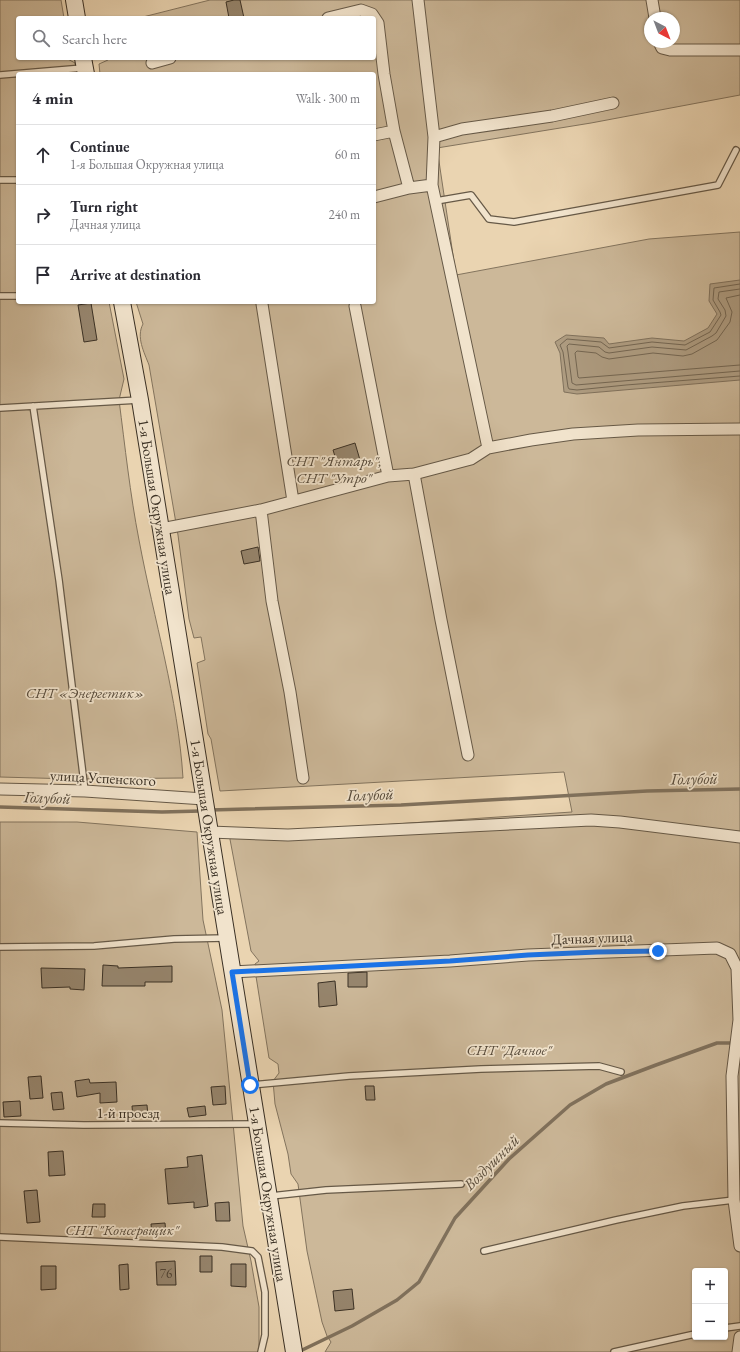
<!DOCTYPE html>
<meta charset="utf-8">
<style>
:root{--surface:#fff;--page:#f2f2f3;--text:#2b2b33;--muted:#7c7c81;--line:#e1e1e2}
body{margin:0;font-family:"EB Garamond",serif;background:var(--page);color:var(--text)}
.controls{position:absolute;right:12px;bottom:12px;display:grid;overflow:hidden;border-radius:4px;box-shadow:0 1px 3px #0004}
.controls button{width:36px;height:36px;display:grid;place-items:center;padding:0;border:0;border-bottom:1px solid var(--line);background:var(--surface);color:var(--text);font:20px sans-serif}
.compass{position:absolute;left:644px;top:12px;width:36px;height:36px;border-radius:50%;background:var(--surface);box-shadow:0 1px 3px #0004;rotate:138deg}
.stop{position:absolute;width:12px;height:12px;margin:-9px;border:3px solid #1a73e8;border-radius:50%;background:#fff}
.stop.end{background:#1a73e8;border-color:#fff;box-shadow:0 1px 4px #0008}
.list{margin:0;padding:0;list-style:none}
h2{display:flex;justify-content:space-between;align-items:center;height:52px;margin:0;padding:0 16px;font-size:17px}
h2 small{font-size:13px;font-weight:400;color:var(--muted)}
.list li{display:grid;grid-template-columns:26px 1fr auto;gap:12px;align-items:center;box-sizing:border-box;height:60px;padding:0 16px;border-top:1px solid var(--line)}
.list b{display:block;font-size:15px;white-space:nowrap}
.list p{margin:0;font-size:13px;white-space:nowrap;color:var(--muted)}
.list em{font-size:13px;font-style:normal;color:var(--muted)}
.icon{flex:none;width:22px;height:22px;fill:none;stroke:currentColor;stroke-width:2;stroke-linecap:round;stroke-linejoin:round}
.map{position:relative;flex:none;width:740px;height:1352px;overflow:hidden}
.search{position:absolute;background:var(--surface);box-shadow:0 1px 3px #0004;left:16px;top:16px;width:360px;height:44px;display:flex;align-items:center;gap:10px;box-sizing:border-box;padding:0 14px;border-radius:4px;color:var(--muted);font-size:15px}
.panel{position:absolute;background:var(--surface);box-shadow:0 1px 3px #0004;left:16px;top:72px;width:360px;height:232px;border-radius:4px}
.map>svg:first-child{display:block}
.green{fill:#ccb899;stroke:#83745e;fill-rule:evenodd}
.water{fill:#ae9c81;stroke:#80715c}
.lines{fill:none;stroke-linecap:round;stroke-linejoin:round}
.shore{stroke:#746652;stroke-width:1}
.stream{stroke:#80715c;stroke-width:3.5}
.building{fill:#96856d;stroke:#3a3024}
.lane-casing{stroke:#665947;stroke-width:8}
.street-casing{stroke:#665947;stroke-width:13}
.secondary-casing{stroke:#3a3024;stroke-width:18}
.lane{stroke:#f1e3cc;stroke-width:5.5}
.street{stroke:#f1e3cc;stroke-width:11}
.secondary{stroke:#f1e3cc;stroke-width:16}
.route{stroke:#1a73e8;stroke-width:5}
.labels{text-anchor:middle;stroke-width:3.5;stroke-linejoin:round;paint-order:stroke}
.number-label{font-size:13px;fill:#514536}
.park-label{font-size:15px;font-style:italic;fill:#574b3b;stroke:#f1e3cc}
.street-label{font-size:15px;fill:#3a3024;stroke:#f1e3cc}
.water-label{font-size:16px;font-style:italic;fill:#574b3b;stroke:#f1e3cc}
</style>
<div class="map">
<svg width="740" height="1352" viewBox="0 0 740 1352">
<rect width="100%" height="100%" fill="#ead4b1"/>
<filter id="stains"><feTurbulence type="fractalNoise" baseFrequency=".005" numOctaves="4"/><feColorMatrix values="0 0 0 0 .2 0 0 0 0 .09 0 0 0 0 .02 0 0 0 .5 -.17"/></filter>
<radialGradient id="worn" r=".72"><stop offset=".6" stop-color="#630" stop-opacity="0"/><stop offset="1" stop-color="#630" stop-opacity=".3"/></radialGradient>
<!-- green -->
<path class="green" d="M0 0H61L64 18H18V58H66L75 63 76 74H18V302H109L124 379 119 400C125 446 130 494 139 540 154 620 178 698 183 778L73 779 0 777Z
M210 0H740V95L591 123 437 148 456 275 649 239 740 232V1352H325L331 1342 327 1336 322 1322 307 1251 298 1184 291 1174 288 1154 275 1104 273 1081 279 1073 278 1064 269 1058 255 970V964L259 961 251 951 229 834 319 830 351 827 572 812 564 772 220 791 211 739 208 734 197 663 205 660 201 637 194 638 189 619 178 535 149 365C144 352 136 337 143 324L136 302H374V74H100L99 64 108 60V58H374V18H139ZM650 18H674V42H650ZM695 1271H725V1337H695Z
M0 822H77L197 832 203 920 222 1010 243 1226 251 1261 259 1307V1352H0Z"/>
<!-- water -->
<path class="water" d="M740 280V380L577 394 564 392 560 353 555 342 566 335 604 338 609 344 652 338 684 341 708 328 717 314 709 301 710 284Z"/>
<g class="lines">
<!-- shore -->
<path class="shore" d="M740 284 714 288 713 300 720 312 721 315 710 332 685 345 652 342 609 348 601 342 567 339 560 345 563 352 568 387 569 389 577 390 626 385 740 376
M740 289 719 292 718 299 725 310 726 316 716 333 712 336 686 350 652 347 609 353 605 352 599 347 569 344 567 346 568 352 572 383 576 385 740 371
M740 295 726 298 732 312 730 322 717 340 692 354 683 356 653 353 609 359 602 357 596 353 577 351 575 353 578 377 579 378 740 365"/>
<!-- stream -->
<path class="stream" d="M0 807 162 812 201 811
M210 810 401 805 647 791 740 789
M298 1352 352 1326 397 1300 419 1282 455 1218 509 1159 570 1105 606 1084 656 1065 717 1043H735"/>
</g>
<!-- building -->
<path class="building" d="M234 0H240L244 18H229L226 2Z
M91 303 97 340 84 342 78 305Z
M355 443 360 460 338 466 333 450Z
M258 547 260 561 244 564 241 551Z
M103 965 118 966V968L172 966V982H145V986H102Z
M41 968 85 969 84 990 70 989V987L42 988Z
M367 972V987H348V973Z
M335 981 337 1005 319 1007 318 983Z
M41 1076 43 1098 30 1099 28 1077Z
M89 1079 90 1083 116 1082 117 1102 100 1103V1093L77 1097 75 1081Z
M225 1086 226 1104 213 1105 211 1087Z
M365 1086H374L375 1100H366Z
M62 1092 64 1109 53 1110 51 1093Z
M20 1101 21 1116 4 1117 3 1102Z
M147 1105 148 1116 133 1118 132 1106Z
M205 1106 206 1115 189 1117 187 1108Z
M63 1151 65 1175 49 1176 48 1152Z
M202 1155 208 1206 194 1208V1202L168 1204 165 1169 188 1167 187 1157Z
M37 1190 40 1222 27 1223 24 1191Z
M229 1202 230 1221H216L215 1203Z
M93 1204H105V1217H92Z
M165 1223 166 1234 152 1235 151 1224Z
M200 1256H212V1272H200Z
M175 1261 176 1285H157L156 1262Z
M128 1264 129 1289 120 1290 119 1265Z
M231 1264H246V1287L231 1286Z
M41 1266H56V1289L41 1290Z
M352 1289 354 1309 335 1311 333 1291Z"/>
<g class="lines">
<defs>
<path id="lane" d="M0 75 83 68
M0 180H18
M436 201 471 195 489 219 514 222 718 185 736 150
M0 296H18
M33 406 59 580 85 791
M0 408 139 400
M0 947 94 946 174 939 226 938
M252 1085 349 1076 481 1069 599 1066 621 1072
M0 1123 84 1125 256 1124
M271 1196 326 1190 461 1184
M0 1237 222 1247 252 1251 258 1257 265 1292V1335L261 1352
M484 1251 616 1220 683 1206 734 1200
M725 1328 740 1326
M614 1352 695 1334"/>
<path id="street" d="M418 0 434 137 432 185 488 448
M652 0 655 18
M328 18 361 10 372 14 378 23 384 74 394 131 409 188 432 185
M659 42 662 48 670 50H740
M152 63 170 58
M374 135 394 131
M434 137 462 129 552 116 613 103
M374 197 409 188
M262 304 293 501
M355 306 388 476
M414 474 441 620 468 755
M261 510 272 601 290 692 303 778
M161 529 261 510 388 476 414 474 471 459 488 448 531 440 573 434 638 430 740 429
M0 789 85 791 204 799
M210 832 288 835 591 820 620 822 740 837
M232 972 450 961 528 955 717 948 730 954 737 968 739 1020 732 1076 734 1200 740 1246
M738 1352 740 1337"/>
<path id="secondary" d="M74 0 77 18
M83 58 86 74
M122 302 140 400 294 1352"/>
</defs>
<!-- lane casing -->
<use href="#lane" class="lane-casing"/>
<!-- street casing -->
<use href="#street" class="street-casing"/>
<!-- secondary casing -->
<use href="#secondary" class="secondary-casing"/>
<!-- lane -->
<use href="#lane" class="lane"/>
<!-- street -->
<use href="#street" class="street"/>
<!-- secondary -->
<use href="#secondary" class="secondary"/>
</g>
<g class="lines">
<!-- route -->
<path class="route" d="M250 1085 232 972 450 961 528 955 597 952 658 951"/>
</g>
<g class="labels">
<!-- number labels -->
<g class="number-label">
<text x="166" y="1278">76</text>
</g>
<!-- park labels -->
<g class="park-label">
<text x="334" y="466">СНТ "Янтарь",<tspan x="334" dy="17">СНТ "Утро"</tspan></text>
<text x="85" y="698">СНТ «Энергетик»</text>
<text x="509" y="1055">СНТ "Дачное"</text>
<text x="122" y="1235">СНТ "Консервщик"</text>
</g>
<!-- street labels -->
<g class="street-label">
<text transform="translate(157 507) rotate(81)" y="5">1-я Большая Окружная улица</text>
<text transform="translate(103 778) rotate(3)" y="5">улица Успенского</text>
<text transform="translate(209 827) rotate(81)" y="5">1-я Большая Окружная улица</text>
<text transform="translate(592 938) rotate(-2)" y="5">Дачная улица</text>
<text x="128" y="1118">1-й проезд</text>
<text transform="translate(268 1194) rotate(81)" y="5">1-я Большая Окружная улица</text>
</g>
<!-- water labels -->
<g class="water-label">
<text transform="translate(694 778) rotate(-1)" y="6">Голубой</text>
<text transform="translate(370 794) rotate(-2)" y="6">Голубой</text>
<text transform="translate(47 797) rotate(2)" y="6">Голубой</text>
<text transform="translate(491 1162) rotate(-45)" y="6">Воздушный</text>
</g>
</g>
<rect width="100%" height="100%" filter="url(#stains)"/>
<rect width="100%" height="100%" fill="url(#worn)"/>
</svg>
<div class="controls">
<button>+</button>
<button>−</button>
</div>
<svg class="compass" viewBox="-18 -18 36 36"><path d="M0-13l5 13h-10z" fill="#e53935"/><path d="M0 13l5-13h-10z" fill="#7c7c81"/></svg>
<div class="stop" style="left:250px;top:1085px"></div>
<div class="stop end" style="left:658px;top:951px"></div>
<div class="search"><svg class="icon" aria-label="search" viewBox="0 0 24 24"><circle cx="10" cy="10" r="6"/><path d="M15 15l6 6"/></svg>Search here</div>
<section class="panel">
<h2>4 min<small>Walk · 300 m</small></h2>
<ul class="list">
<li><svg class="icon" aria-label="ahead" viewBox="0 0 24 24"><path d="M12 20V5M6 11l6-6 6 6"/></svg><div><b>Continue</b><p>1-я Большая Окружная улица</p></div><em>60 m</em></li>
<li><svg class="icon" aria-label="right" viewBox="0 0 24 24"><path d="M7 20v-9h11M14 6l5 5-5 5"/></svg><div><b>Turn right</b><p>Дачная улица</p></div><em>240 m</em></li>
<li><svg class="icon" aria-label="arrive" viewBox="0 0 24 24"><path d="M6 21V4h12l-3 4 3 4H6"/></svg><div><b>Arrive at destination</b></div></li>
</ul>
</section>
</div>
